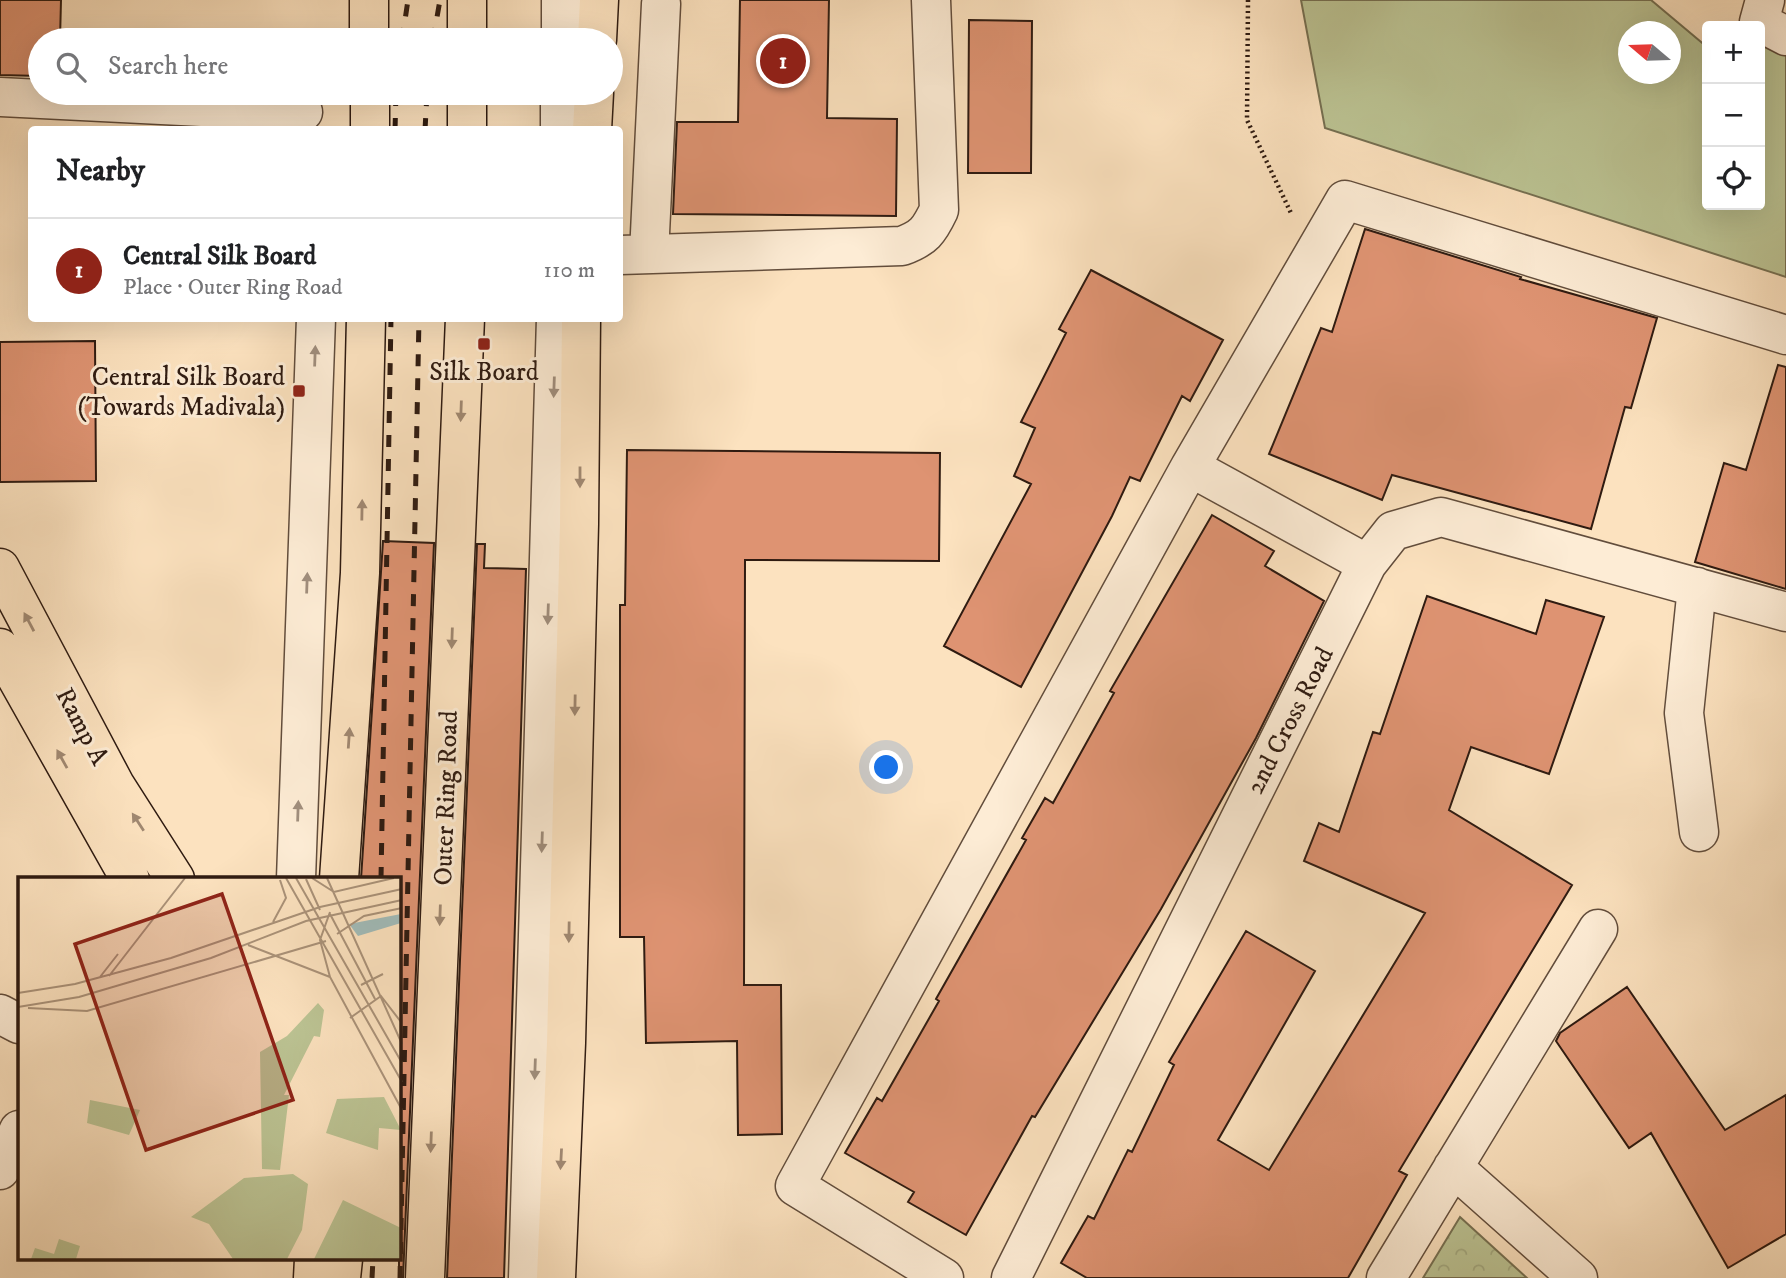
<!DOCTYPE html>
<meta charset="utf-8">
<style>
:root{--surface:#fff;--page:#f6f6f6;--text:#202124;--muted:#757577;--line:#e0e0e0;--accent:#8f2418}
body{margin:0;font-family:"IM FELL DW Pica",serif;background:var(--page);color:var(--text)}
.controls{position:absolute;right:21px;top:21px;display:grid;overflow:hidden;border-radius:7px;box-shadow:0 7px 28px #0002}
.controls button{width:63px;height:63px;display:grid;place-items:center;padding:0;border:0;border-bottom:2px solid var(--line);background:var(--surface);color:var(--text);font:35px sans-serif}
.compass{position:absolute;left:1618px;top:21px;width:63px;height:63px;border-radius:50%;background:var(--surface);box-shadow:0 7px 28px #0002;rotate:289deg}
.you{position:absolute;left:887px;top:768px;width:24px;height:24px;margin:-18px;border:5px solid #fff;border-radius:50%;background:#1a73e8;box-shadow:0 0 0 10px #1a73e833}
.badge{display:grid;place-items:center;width:46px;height:46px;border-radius:50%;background:var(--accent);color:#fff;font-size:23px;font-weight:700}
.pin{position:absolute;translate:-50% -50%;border:4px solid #fff;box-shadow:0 2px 7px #0006}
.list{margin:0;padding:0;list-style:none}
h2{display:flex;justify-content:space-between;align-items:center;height:91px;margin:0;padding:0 28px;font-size:30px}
h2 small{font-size:23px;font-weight:400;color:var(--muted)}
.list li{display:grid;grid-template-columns:46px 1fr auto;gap:21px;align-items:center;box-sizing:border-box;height:105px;padding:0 28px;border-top:2px solid var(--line)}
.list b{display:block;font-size:26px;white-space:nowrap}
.list p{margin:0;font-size:23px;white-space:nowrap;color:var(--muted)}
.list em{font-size:23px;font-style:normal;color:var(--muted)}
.icon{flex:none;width:38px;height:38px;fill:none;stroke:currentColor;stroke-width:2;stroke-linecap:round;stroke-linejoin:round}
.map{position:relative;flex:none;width:1786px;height:1278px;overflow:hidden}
.search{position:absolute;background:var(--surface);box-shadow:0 7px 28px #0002;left:28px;top:28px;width:595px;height:77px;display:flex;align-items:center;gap:18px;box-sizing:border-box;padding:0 24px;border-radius:38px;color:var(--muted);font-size:26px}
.panel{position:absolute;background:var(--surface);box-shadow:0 7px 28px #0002;left:28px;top:126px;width:595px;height:196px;border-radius:7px}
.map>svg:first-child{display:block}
.green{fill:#bcc494;stroke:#767052;stroke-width:2;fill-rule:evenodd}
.forest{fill:url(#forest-crowns);stroke:#767052;stroke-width:2}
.building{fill:#de9372;stroke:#2f1b11;stroke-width:2}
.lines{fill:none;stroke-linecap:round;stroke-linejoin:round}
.minor-casing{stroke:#624d3c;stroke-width:41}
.major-casing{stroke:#2f1b11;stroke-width:41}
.highway-casing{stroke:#2f1b11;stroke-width:41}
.path{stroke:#2f1b11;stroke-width:4.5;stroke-dasharray:2 3.5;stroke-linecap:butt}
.minor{stroke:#fdecd5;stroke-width:38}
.major{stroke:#fce2bf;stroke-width:38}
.highway{stroke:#fce2bf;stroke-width:38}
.rail{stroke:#2f1b11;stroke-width:5;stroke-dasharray:12 12;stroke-linecap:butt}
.oneway{fill:#a08e7d}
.oneway2{fill:#a08871}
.poi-dot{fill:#8f2418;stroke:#fdecd5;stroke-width:2.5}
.labels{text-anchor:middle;stroke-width:6;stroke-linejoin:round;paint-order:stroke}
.poi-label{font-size:26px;fill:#2f1b11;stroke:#fdecd5}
.street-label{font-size:26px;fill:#2f1b11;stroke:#fdecd5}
.inset-road{fill:none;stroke:#aa9279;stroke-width:2}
.view{fill:#8f2418;fill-opacity:0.15;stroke:#8f2418;stroke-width:3.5}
.inset-edge{fill:none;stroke:#2f1b11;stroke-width:3.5}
</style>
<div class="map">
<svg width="1786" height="1278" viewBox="0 0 1786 1278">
<defs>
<pattern id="forest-crowns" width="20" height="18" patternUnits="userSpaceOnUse" patternTransform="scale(1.75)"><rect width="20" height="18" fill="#bcc494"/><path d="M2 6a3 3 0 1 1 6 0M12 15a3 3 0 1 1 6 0" fill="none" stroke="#a2a87f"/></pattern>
</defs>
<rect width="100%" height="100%" fill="#fce2bf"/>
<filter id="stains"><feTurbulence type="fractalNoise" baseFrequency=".00286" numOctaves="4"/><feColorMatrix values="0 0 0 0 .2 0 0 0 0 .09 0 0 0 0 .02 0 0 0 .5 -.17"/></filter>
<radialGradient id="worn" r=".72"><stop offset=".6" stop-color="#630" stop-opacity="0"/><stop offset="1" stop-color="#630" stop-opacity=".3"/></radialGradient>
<!-- green -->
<path class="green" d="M1301 0H1651L1707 47V205H1760V30L1786 43V277L1325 128ZM1628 32H1670V74H1628Z"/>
<!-- forest -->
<path class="forest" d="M1460 1217 1527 1278H1423Z"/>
<!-- building -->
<path class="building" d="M0 0H61L60 40H40V76L0 75Z
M740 0H829L827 118 897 119 896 216 673 214 677 122H738Z
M969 20 1032 21 1031 173H968Z
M1365 229 1521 277 1520 279 1657 318 1631 408 1625 407 1591 529 1392 475 1382 500 1269 454 1321 328 1332 332Z
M1091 270 1223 340 1190 401 1182 396 1140 481 1130 477 1112 516 1021 687 944 646 1031 484 1014 476 1035 428 1021 422 1066 333 1059 329Z
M95 341 96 481 0 482V342Z
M1778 365 1786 367V589L1695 562 1724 463 1746 470Z
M627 450 940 453 939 561 745 560 744 985H781L782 1134 738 1135 737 1041 646 1043 644 937H620V605H625Z
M1212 515 1274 551 1265 566 1324 601 1256 738 1161 909 1035 1117 1032 1116 966 1235 908 1202 914 1192 845 1153 877 1098 882 1101 939 1001 936 999 1026 840 1022 838 1045 798 1053 803 1114 693 1110 691Z
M383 541 434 543 403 1278H399V879H361Z
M477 544H485L484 568 526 569 504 1278H447Z
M1427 596 1536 634 1546 600 1604 617 1549 774 1471 747 1449 810 1572 885 1399 1171 1407 1175 1348 1278H1087L1061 1263 1088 1216 1094 1219 1128 1150 1132 1152 1174 1065 1169 1062 1246 931 1315 971 1218 1140 1269 1170 1425 913 1304 861 1319 823 1339 832 1373 732 1380 734Z
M1627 987 1725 1130 1786 1095V1234L1728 1268 1651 1133 1629 1148 1556 1041 1560 1033Z"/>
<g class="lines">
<defs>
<path id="minor" d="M1765 0 1759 22 1786 36
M561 40V0
M0 97 303 112
M560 130V93
M649 254 661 4
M620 255 902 246C924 238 929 231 939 210L931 0
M1190 467 1367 564
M1697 587 1684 713 1699 832
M296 879 316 318
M0 1014 19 1024
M1453 1167 1578 1278
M0 1170 19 1130
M528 1278 556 318
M944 1278 795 1186 1190 467 1345 200 1786 335
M1011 1278 1367 564 1393 531 1441 517 1786 612
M1386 1278 1598 929"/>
<path id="major" d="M597 40 599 0
M592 130 594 93
M0 568 115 785 175 879
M0 648 130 879
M341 1278 343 1259
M556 1278 566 1043 579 524 581 318"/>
<path id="highway" d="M369 0V40
M467 0V40
M467 93V130
M370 130V93
M339 879 360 573 366 318
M313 1278 314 1259
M425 1278 465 318"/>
</defs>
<!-- minor casing -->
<use href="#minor" class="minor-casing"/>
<!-- major casing -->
<use href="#major" class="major-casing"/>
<!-- highway casing -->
<use href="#highway" class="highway-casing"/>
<!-- path -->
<path class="path" d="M1248 0 1247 120 1291 213"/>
<!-- minor -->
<use href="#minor" class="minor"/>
<!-- major -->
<use href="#major" class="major"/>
<!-- highway -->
<use href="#highway" class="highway"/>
<!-- rail -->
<path class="rail" d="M402 40 408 0
M433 40 440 0
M395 130 396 93
M425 130 427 93
M381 879 391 318
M372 1278 373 1259
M400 1278 419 318"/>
</g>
<!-- one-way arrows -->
<defs><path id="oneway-solid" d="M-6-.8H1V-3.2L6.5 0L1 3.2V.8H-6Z" transform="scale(1.75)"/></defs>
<g class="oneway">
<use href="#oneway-solid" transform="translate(315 356) rotate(-88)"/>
<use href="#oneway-solid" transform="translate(554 387) rotate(92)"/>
<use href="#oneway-solid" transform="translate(307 583) rotate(-88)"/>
<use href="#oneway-solid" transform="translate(548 614) rotate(92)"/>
<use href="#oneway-solid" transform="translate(298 811) rotate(-88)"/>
<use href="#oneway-solid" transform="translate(542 842) rotate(92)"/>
<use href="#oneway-solid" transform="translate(535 1069) rotate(92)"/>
</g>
<g class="oneway2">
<use href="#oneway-solid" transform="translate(461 411) rotate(92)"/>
<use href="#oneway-solid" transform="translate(580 477) rotate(90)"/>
<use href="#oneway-solid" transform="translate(362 510) rotate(-89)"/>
<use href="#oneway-solid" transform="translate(29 622) rotate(-118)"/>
<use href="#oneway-solid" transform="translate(452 638) rotate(92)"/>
<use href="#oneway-solid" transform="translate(575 705) rotate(91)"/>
<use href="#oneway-solid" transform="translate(349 738) rotate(-86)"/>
<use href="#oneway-solid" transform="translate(62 759) rotate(-119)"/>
<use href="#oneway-solid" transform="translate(138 822) rotate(-123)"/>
<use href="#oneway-solid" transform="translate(440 915) rotate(92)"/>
<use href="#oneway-solid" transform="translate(569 932) rotate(91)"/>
<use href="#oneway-solid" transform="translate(431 1142) rotate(92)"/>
<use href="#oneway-solid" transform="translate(561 1159) rotate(93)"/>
</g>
<!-- markers -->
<g class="poi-dot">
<rect x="477" y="337" width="14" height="14" rx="3.5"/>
<rect x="292" y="384" width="14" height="14" rx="3.5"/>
</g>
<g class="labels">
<!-- poi labels -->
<g class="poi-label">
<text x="484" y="380">Silk Board</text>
<text x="285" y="385" text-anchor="end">Central Silk Board<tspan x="285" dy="30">(Towards Madivala)</tspan></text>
</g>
<!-- street labels -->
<g class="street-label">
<text transform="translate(1289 720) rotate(-63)" y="9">2nd Cross Road</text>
<text transform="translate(83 726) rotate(62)" y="9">Ramp A</text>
<text transform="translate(445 798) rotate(-88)" y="9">Outer Ring Road</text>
</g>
</g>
<!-- overview -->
<g transform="translate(18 877)">
<rect width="383" height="383" fill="#fce2bf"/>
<path d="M300 126 306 133 302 160 296 159 266 218H271L262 293 244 292 242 175 269 159ZM366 220 383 253 361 251 360 273 308 256 319 222ZM275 297 290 307 284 353 269 382H215L191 347 173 340 226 301ZM325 323 383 351V382H296Z" fill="#bcc494"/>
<path d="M72 223 122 233 111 258 69 246ZM41 362 62 369 58 382H13L17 371 36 377Z" fill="#bcc494"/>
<path d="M383 37V46L340 59 331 47Z" fill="#a1bcba"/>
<path class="inset-road" d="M268 1 384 205M278 1 384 186M294 1 316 15 376 1M309 1 384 167M288 2 302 33M312 35 302 63 312 100 384 233M312 37 357 122M255 45 268 21 262 3M319 57 346 39 384 31M230 68 312 100M91 99 167 1M82 100 100 77M343 108 365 97M0 116 57 107 153 81 302 30 384 12M0 130 61 120 193 81 288 44 384 23M10 131 69 134 308 64M332 141 363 119 383 145"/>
<path class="view" d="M204 17 275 223 128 273 57 67Z"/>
<rect width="383" height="383" class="inset-edge"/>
</g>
<rect width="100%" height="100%" filter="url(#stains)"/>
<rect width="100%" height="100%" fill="url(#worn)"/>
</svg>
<div class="controls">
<button>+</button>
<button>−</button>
<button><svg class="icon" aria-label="locate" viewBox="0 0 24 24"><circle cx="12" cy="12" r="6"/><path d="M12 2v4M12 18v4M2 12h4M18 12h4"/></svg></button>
</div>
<svg class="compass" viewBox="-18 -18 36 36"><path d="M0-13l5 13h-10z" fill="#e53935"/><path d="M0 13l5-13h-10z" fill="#757577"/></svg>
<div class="you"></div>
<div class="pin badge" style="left:783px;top:61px">1</div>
<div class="search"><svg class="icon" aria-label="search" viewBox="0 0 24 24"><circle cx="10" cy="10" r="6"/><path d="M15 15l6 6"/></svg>Search here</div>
<section class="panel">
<h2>Nearby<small></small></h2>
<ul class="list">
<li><span class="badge">1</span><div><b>Central Silk Board</b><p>Place · Outer Ring Road</p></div><em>110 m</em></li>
</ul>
</section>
</div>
